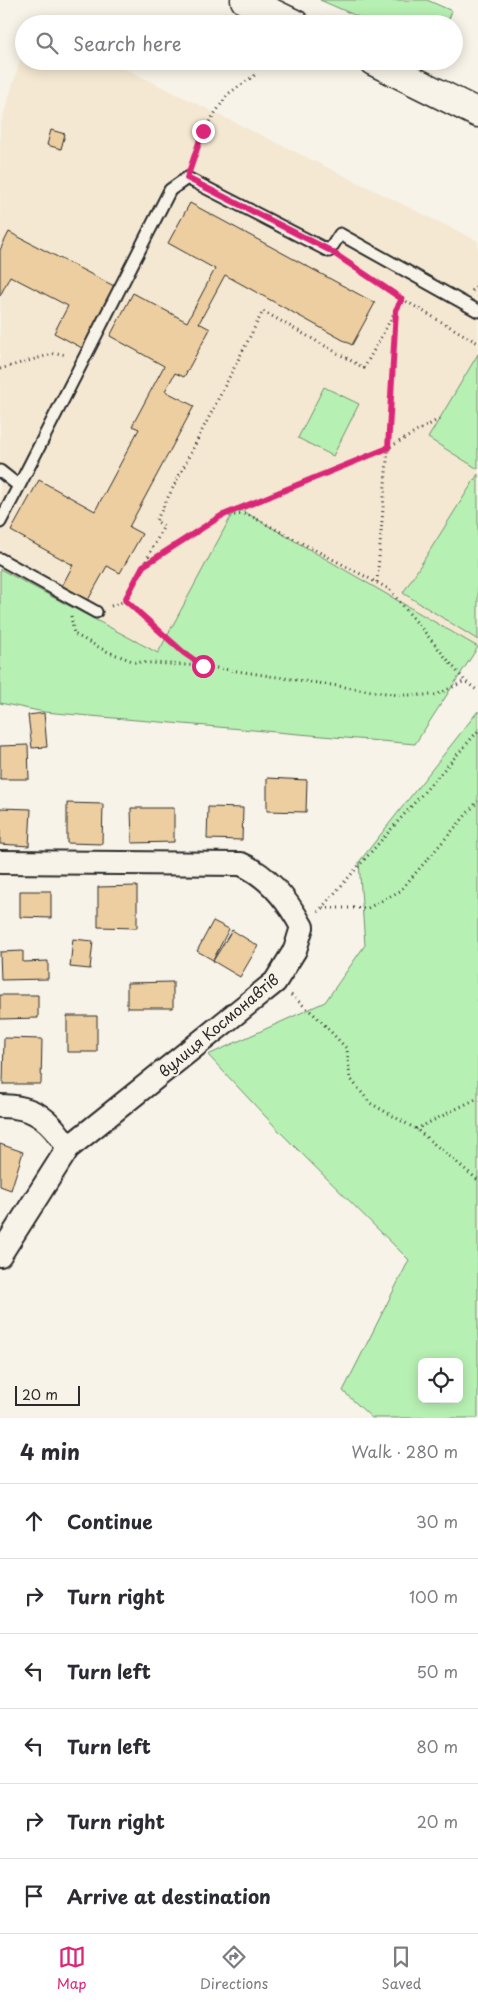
<!DOCTYPE html>
<meta charset="utf-8">
<style>
:root{--surface:#fff;--page:#f2f2f3;--text:#2b2b33;--muted:#7c7c81;--line:#e1e1e2;--accent:#db2777}
body{margin:0;font-family:"Playpen Sans",sans-serif;background:var(--page);color:var(--text)}
.controls{position:absolute;right:15px;bottom:15px;display:grid;overflow:hidden;border-radius:8px;box-shadow:0 2px 12px #0003}
.controls button{width:45px;height:45px;display:grid;place-items:center;padding:0;border:0;border-bottom:1px solid var(--line);background:var(--surface);color:var(--text);font:25px sans-serif}
.scale{position:absolute;left:15px;bottom:12px;width:65px;box-sizing:border-box;padding-left:5px;border:2px solid #2b2b2b;border-top:0;font-size:14px;line-height:18px;white-space:nowrap;color:#2b2b2b;-webkit-text-stroke:4px #f7f3e8;paint-order:stroke}
.stop{position:absolute;width:15px;height:15px;margin:-11px;border:4px solid #db2777;border-radius:50%;background:#fff}
.stop.end{background:#db2777;border-color:#fff;box-shadow:0 1px 5px #0008}
.list{margin:0;padding:0;list-style:none}
h2{display:flex;justify-content:space-between;align-items:center;height:65px;margin:0;padding:0 20px;font-size:21px}
h2 small{font-size:16px;font-weight:400;color:var(--muted)}
.list li{display:grid;grid-template-columns:32px 1fr auto;gap:15px;align-items:center;box-sizing:border-box;height:75px;padding:0 20px;border-top:1px solid var(--line)}
.list b{display:block;font-size:19px;white-space:nowrap}
.list em{font-size:16px;font-style:normal;color:var(--muted)}
.icon{flex:none;width:28px;height:28px;fill:none;stroke:currentColor;stroke-width:2;stroke-linecap:round;stroke-linejoin:round}
.map{position:relative;flex:none;width:478px;height:1418px;overflow:hidden}
.search{position:absolute;background:var(--surface);box-shadow:0 2px 12px #0003;left:15px;right:15px;top:15px;height:55px;display:flex;align-items:center;gap:12px;box-sizing:border-box;padding:0 18px;border-radius:28px;color:var(--muted);font-size:19px}
.sheet{height:515px;background:var(--surface)}
nav{display:flex;justify-content:space-around;align-items:center;box-sizing:border-box;height:70px;border-top:1px solid var(--line);background:var(--surface);font-size:14px;color:var(--muted)}
nav a{display:grid;justify-items:center;gap:2px}
nav .on{color:var(--accent)}
.map>svg:first-child{display:block}
.built{fill:#f4e8d2}
.green{fill:#b7f0b3;stroke:#718e6f;fill-rule:evenodd}
.building{fill:#edcea0;stroke:#2b2b2b}
.lines{fill:none;stroke-linecap:round;stroke-linejoin:round}
.lane-casing{stroke:#2b2b2b;stroke-width:15}
.street-casing{stroke:#2b2b2b;stroke-width:26}
.highway-casing{stroke:#2b2b2b;stroke-width:31}
.path{stroke:#2b2b2b;stroke-width:3;stroke-dasharray:1 4;stroke-linecap:butt}
.lane{stroke:#f7f3e8;stroke-width:11}
.street{stroke:#f7f3e8;stroke-width:22}
.highway{stroke:#f7f3e8;stroke-width:28}
.route{stroke:#db2777;stroke-width:6}
.labels{text-anchor:middle;stroke-width:4;stroke-linejoin:round;paint-order:stroke}
.street-label{font-size:15px;fill:#2b2b2b;stroke:#f7f3e8}
</style>
<div class="map">
<svg width="478" height="1418" viewBox="0 0 478 1418">
<rect width="100%" height="100%" fill="#f7f3e8"/>
<filter id="ink" filterUnits="userSpaceOnUse"><feTurbulence type="fractalNoise" baseFrequency=".02" numOctaves="2"/><feDisplacementMap in="SourceGraphic" scale="10" xChannelSelector="R" yChannelSelector="G"/><feConvolveMatrix kernelMatrix="1 2 1 2 8 2 1 2 1" color-interpolation-filters="sRGB"/></filter>
<g filter="url(#ink)">
<!-- built -->
<path class="built" d="M24 47V61H109L478 241V648L415 744 44 712 0 703V127Z"/>
<!-- green -->
<path class="green" d="M320 0H427L452 11 447 24H375Z
M478 354V469L428 438Z
M324 387 359 404 333 456 298 438Z
M478 474V640L403 593Z
M236 507 478 647 415 744 44 712 0 703V569L158 653Z
M478 711V1418H372L343 1391 409 1260 280 1132 208 1055 325 1002 365 945 359 862ZM422 1362H459V1399H422Z"/>
<!-- building -->
<path class="building" d="M51 130 65 134 61 149 47 145Z
M190 203 375 303 352 345 225 275 199 323 210 329 184 377 175 373 165 391 194 406 129 527 142 534 120 573 107 566 88 600 62 586 73 565 11 531 39 480 95 511 139 429 132 426 164 366 110 336 133 293 187 322 215 269 168 243Z
M9 232 114 286 82 348 54 333 68 306 10 276 0 296V250Z
M44 713 47 747 32 748 28 715Z
M28 745 29 779H0V746Z
M267 778 307 780 306 812 267 811Z
M67 803 103 804 102 844 67 843Z
M208 807 243 808 242 840 207 839Z
M0 808 31 809 29 846 0 844Z
M131 808H174V842L132 843Z
M137 886V928L98 927V887Z
M20 891H51V918L20 917Z
M213 921 229 929 213 960 197 951Z
M232 930 258 946 240 977 213 961Z
M73 939 93 941 90 969 70 967Z
M23 951V962L48 961V979L1 980 0 952Z
M173 982V1008H127V983Z
M0 995H38V1018L0 1019Z
M67 1016H97V1052H67Z
M4 1038 42 1039 41 1084H3Z
M0 1144 23 1152 11 1190 0 1186Z"/>
<g class="lines">
<defs>
<path id="lane" d="M0 471 19 486 170 190 187 178 329 251 340 234 478 311
M0 522 19 486
M0 559 96 612"/>
<path id="street" d="M0 862 241 864C269 876 288 901 302 927L295 950 275 982 68 1148
M0 1106C35 1106 51 1120 68 1148L0 1255"/>
<path id="highway" d="M245 0 295 24
M373 61 478 113"/>
</defs>
<!-- lane casing -->
<use href="#lane" class="lane-casing"/>
<!-- street casing -->
<use href="#street" class="street-casing"/>
<!-- highway casing -->
<use href="#highway" class="highway-casing"/>
<!-- path -->
<path class="path" d="M192 163 203 131 228 94 255 75
M472 291 478 284
M402 299 478 343
M0 369 56 353 67 355
M224 515 388 448 439 419
M144 566 221 516 247 514 389 589 465 681 478 691
M377 582 388 448 396 311
M125 601 184 653 203 666 399 695H436L465 681
M111 606 125 601 164 526 156 521 263 311 364 368 402 299 342 259
M71 616 74 634 106 651 135 662 203 666
M323 908H368L400 891 478 801
M318 912 478 731
M291 995 317 1017 347 1049 350 1078 370 1103 416 1129 478 1180
M416 1129 478 1098"/>
<!-- lane -->
<use href="#lane" class="lane"/>
<!-- street -->
<use href="#street" class="street"/>
<!-- highway -->
<use href="#highway" class="highway"/>
</g>
</g>
<g class="lines" filter="url(#ink)">
<!-- route -->
<path class="route" d="M203 131 187 178 329 250 402 299 396 310 388 448 221 516 143 566 125 600 184 653 203 666"/>
</g>
<g class="labels">
<!-- street labels -->
<g class="street-label">
<text transform="translate(219 1026) rotate(-40)" y="5">вулиця Космонавтів</text>
</g>
</g>
</svg>
<div class="controls">
<button><svg class="icon" aria-label="locate" viewBox="0 0 24 24"><circle cx="12" cy="12" r="6"/><path d="M12 2v4M12 18v4M2 12h4M18 12h4"/></svg></button>
</div>
<div class="scale">20 m</div>
<div class="stop" style="left:203px;top:666px"></div>
<div class="stop end" style="left:203px;top:131px"></div>
<div class="search"><svg class="icon" aria-label="search" viewBox="0 0 24 24"><circle cx="10" cy="10" r="6"/><path d="M15 15l6 6"/></svg>Search here</div>
</div>
<section class="sheet">
<h2>4 min<small>Walk · 280 m</small></h2>
<ul class="list">
<li><svg class="icon" aria-label="ahead" viewBox="0 0 24 24"><path d="M12 20V5M6 11l6-6 6 6"/></svg><div><b>Continue</b></div><em>30 m</em></li>
<li><svg class="icon" aria-label="right" viewBox="0 0 24 24"><path d="M7 20v-9h11M14 6l5 5-5 5"/></svg><div><b>Turn right</b></div><em>100 m</em></li>
<li><svg class="icon" aria-label="left" viewBox="0 0 24 24"><path d="M17 20v-9H6M10 6l-5 5 5 5"/></svg><div><b>Turn left</b></div><em>50 m</em></li>
<li><svg class="icon" aria-label="left" viewBox="0 0 24 24"><path d="M17 20v-9H6M10 6l-5 5 5 5"/></svg><div><b>Turn left</b></div><em>80 m</em></li>
<li><svg class="icon" aria-label="right" viewBox="0 0 24 24"><path d="M7 20v-9h11M14 6l5 5-5 5"/></svg><div><b>Turn right</b></div><em>20 m</em></li>
<li><svg class="icon" aria-label="arrive" viewBox="0 0 24 24"><path d="M6 21V4h12l-3 4 3 4H6"/></svg><div><b>Arrive at destination</b></div></li>
</ul>
</section>
<nav>
<a class="on"><svg class="icon" aria-label="map" viewBox="0 0 24 24"><path d="M3 6l6-2 6 2 6-2v14l-6 2-6-2-6 2zM9 4v14M15 6v14"/></svg>Map</a>
<a><svg class="icon" aria-label="directions" viewBox="0 0 24 24"><path d="M12 3l9 9-9 9-9-9zM9 14v-3h6M13 9l2 2-2 2"/></svg>Directions</a>
<a><svg class="icon" aria-label="saved" viewBox="0 0 24 24"><path d="M7 4h10v16l-5-4-5 4z"/></svg>Saved</a>
</nav>
